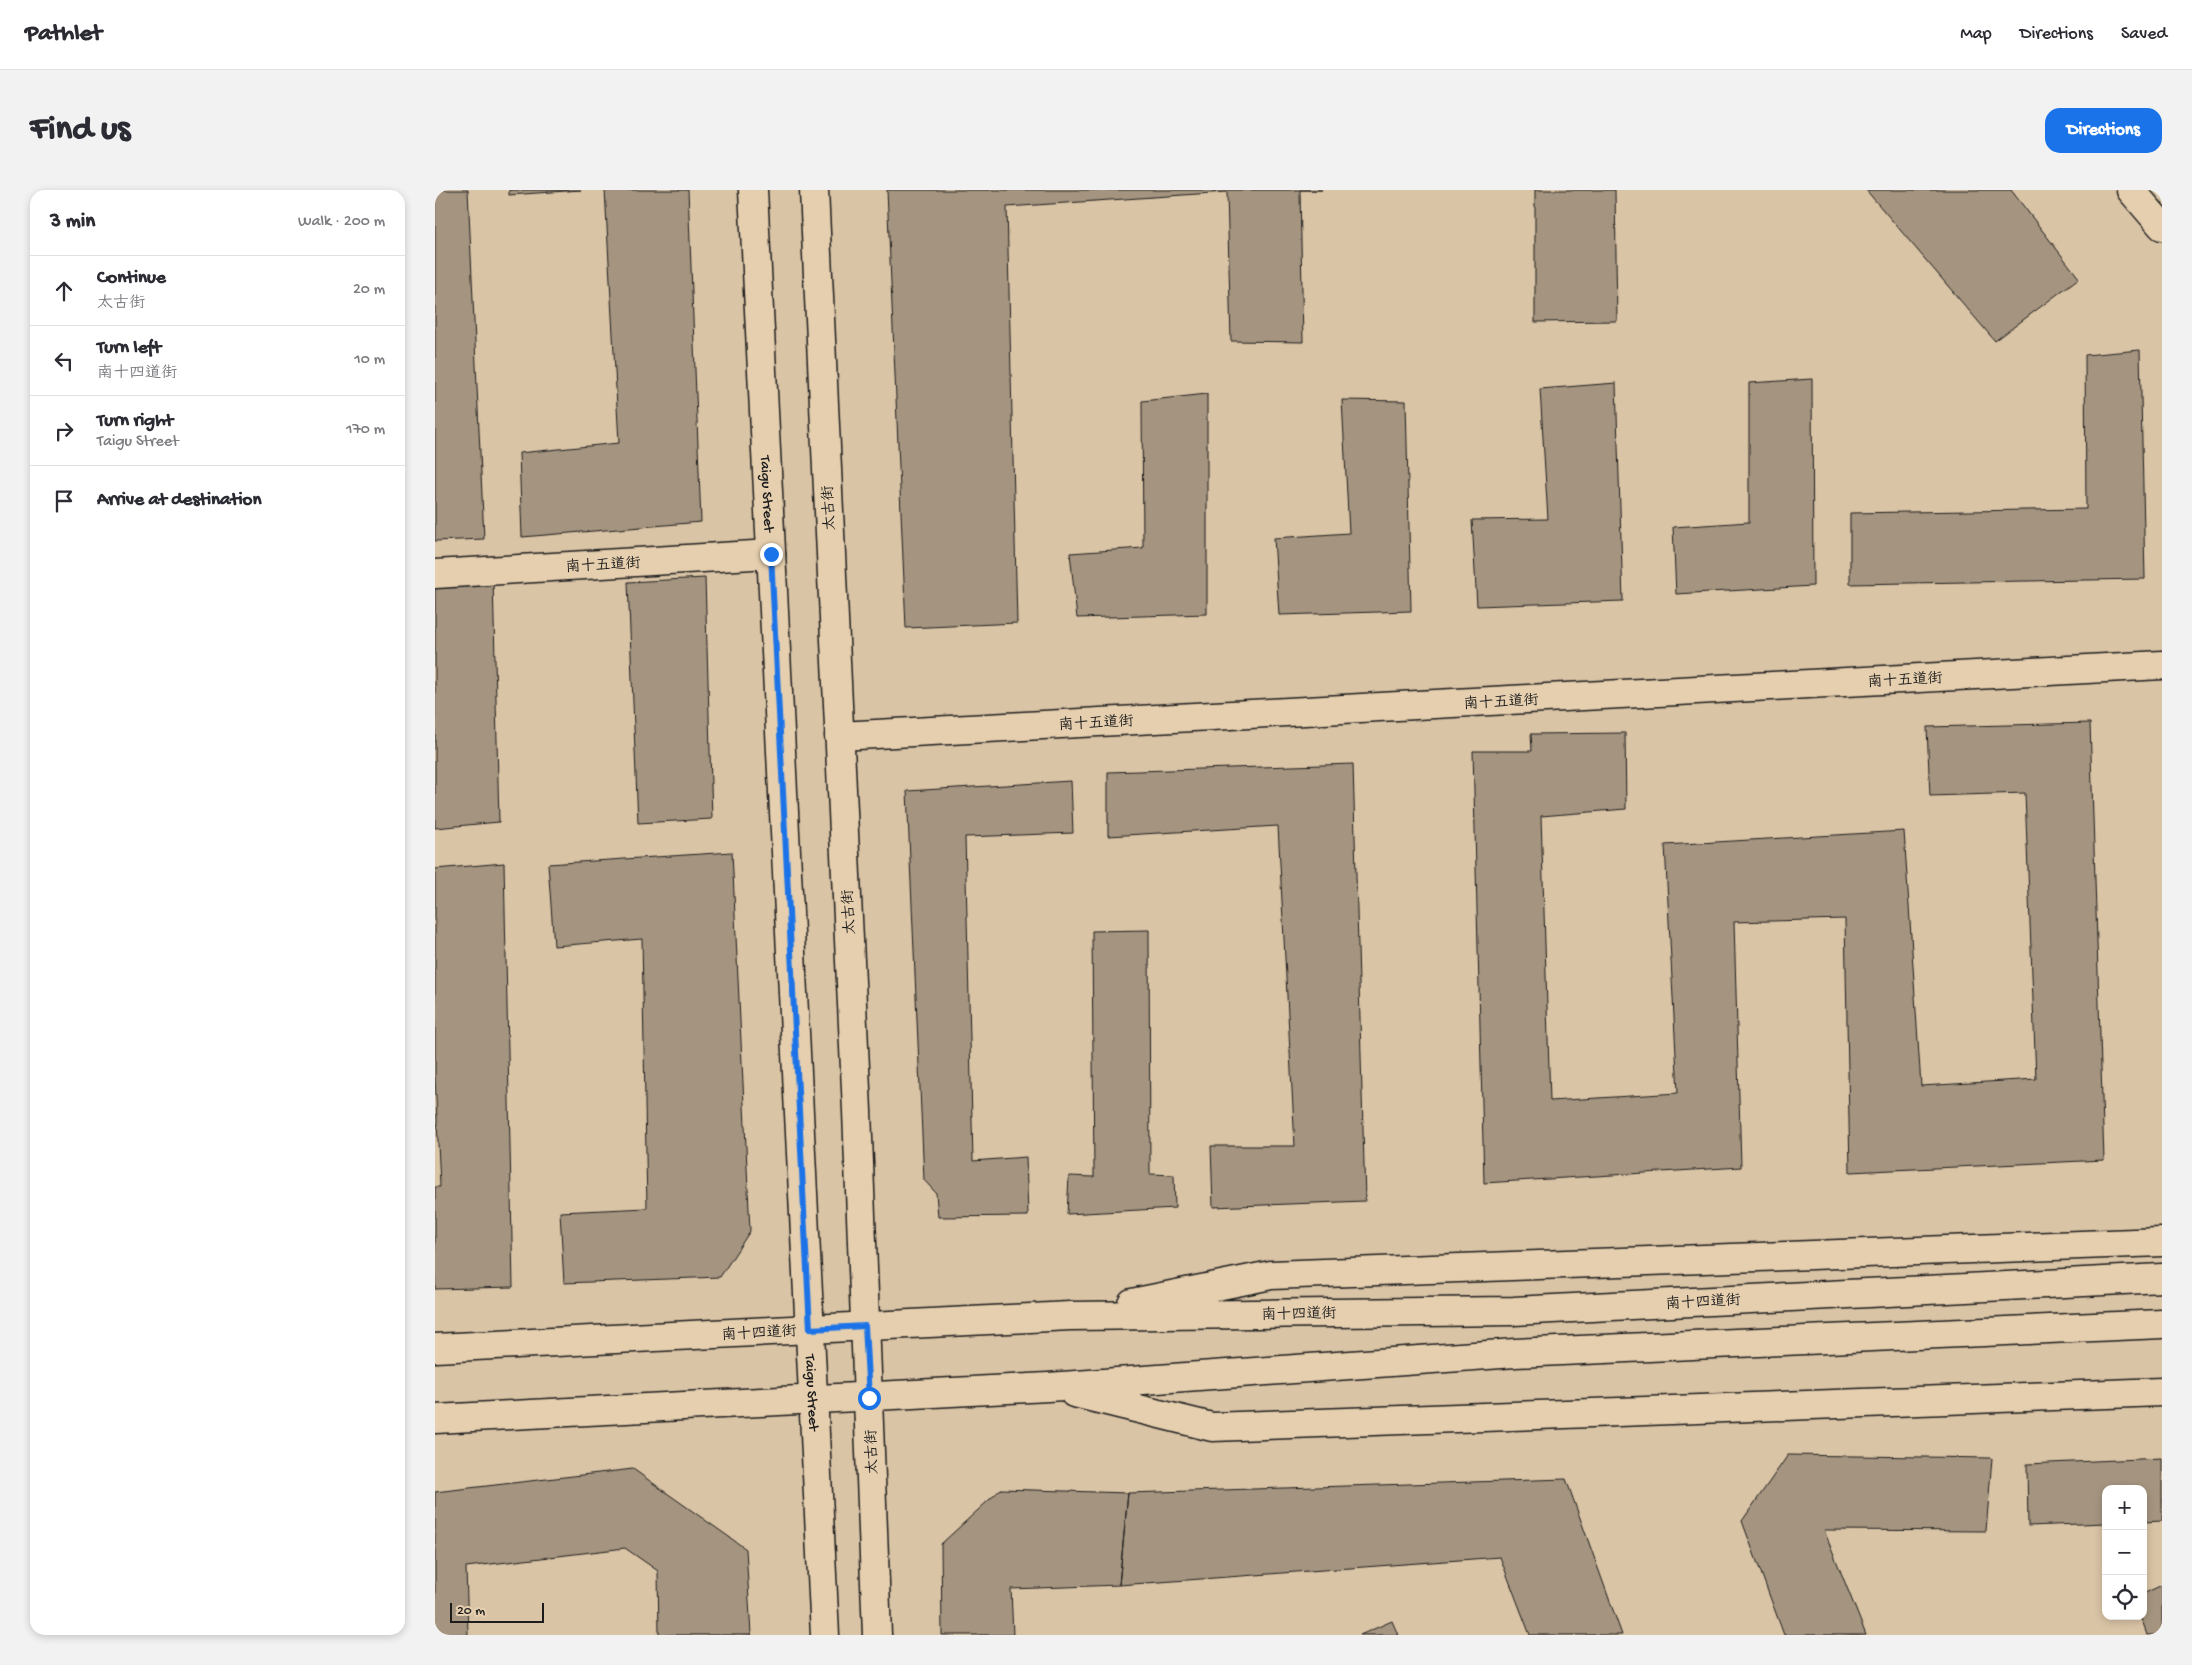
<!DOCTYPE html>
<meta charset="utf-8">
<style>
:root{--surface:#fff;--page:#f2f2f3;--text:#2b2b33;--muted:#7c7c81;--line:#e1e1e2;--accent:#1a73e8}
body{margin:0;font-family:"Gochi Hand","LXGW WenKai TC",sans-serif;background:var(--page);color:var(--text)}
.controls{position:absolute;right:15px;bottom:15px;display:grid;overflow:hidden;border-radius:10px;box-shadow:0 2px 8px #0003}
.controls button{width:45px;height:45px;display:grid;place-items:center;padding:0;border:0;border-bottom:1px solid var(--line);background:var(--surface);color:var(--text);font:25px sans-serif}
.scale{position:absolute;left:15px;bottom:12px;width:94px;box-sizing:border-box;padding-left:5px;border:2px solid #1c1c1c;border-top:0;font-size:14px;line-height:18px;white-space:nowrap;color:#1c1c1c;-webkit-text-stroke:4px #e6cfaf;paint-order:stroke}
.stop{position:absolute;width:15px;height:15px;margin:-11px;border:4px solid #1a73e8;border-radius:50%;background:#fff}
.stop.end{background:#1a73e8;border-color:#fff;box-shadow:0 1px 5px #0008}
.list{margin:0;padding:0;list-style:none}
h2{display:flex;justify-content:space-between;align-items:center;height:65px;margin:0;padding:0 20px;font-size:21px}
h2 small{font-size:16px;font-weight:400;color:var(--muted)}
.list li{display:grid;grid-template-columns:32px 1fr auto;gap:15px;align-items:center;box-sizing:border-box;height:70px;padding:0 20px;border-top:1px solid var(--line)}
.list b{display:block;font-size:19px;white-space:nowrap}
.list p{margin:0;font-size:16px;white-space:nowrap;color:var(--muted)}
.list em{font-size:16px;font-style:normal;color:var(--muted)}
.icon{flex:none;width:28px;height:28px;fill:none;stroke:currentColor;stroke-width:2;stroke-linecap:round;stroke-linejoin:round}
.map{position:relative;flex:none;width:1727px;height:1445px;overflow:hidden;border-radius:15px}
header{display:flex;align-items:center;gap:30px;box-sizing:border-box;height:70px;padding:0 25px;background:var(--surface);border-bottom:1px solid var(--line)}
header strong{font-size:24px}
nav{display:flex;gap:28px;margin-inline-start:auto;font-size:18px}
.intro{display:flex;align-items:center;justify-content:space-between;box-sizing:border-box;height:120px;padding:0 30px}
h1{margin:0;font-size:35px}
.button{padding:12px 22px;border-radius:15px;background:var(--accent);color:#fff;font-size:18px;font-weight:700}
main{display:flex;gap:30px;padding:0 30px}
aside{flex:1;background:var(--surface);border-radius:15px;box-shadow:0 2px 8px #0003}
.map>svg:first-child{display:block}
.building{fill:#a59580;stroke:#1c1c1c}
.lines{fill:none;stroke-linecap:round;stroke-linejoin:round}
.secondary-casing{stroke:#1c1c1c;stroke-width:31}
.primary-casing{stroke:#1c1c1c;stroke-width:31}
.secondary{stroke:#e6cfaf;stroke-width:28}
.primary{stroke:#e6cfaf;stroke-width:28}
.route{stroke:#1a73e8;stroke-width:6}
.labels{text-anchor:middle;stroke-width:4.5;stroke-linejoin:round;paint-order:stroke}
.street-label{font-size:15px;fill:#1c1c1c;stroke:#e6cfaf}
</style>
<header>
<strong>Pathlet</strong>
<nav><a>Map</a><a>Directions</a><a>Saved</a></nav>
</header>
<div class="intro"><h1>Find us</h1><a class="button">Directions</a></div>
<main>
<aside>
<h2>3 min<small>Walk · 200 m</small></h2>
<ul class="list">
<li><svg class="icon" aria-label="ahead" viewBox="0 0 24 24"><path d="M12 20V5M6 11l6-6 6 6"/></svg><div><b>Continue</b><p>太古街</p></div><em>20 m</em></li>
<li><svg class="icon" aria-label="left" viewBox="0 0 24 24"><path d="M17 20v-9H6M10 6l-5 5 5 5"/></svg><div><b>Turn left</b><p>南十四道街</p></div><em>10 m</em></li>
<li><svg class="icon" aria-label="right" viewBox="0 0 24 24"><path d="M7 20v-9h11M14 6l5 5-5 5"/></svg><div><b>Turn right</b><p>Taigu Street</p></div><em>170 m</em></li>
<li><svg class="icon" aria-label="arrive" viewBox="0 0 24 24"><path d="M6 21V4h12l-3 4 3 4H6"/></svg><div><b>Arrive at destination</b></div></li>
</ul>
</aside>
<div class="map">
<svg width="1727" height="1445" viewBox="0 0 1727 1445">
<rect width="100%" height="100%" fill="#dac4a6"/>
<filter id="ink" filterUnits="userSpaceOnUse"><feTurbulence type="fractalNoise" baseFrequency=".02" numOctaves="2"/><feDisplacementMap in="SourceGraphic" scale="10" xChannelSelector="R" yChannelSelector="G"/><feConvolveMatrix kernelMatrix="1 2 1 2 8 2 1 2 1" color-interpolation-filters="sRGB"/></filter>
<g filter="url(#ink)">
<!-- building -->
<path class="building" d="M0 0H33L49 349 0 351Z
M74 0H146L74 5Z
M170 0H253L266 332 87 347 84 263 184 253Z
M452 0H887H865L868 152 796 151 792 2 572 17 582 433 471 438Z
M1100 0H1180L1182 131 1100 132Z
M1431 0H1576L1644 88 1560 151Z
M1705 160 1710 389 1415 394V323L1651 319 1650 165Z
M1377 189 1378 396 1241 404 1238 337 1314 332V193Z
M1181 193 1188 411 1042 416 1037 330 1113 329 1105 199Z
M772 204V424L642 428 635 363 708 358 707 211Z
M907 210 971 211 976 421 844 425 839 348 914 343Z
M270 388 277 629 203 633 193 392Z
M58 389 64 632 0 638V391Z
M1655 533 1669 970 1415 982 1410 729 1299 732 1306 977 1049 993 1038 561H1097L1096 544 1190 543 1191 619 1106 626 1115 911 1243 903 1230 655 1469 641 1486 896 1601 889 1590 603 1495 606 1492 537Z
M918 574 930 1011 778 1017 776 956H860L843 636 673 646V582Z
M636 591 638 643 530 647 538 971 591 967 593 1026 503 1027 501 1003 489 990 472 601Z
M297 662 315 1041 285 1087 129 1093 125 1022 212 1018 207 749 119 756 113 674Z
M69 673 78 1097 0 1099V997H5L0 886V679Z
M714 740 715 984 739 985 740 1018 632 1024 634 986 659 987 657 741Z
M1353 1265 1557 1268 1551 1341 1389 1340 1431 1445H1349L1307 1331Z
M1727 1268V1331L1708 1332V1299H1671V1333L1593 1336 1592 1274Z
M198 1279 311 1359 316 1445H224L223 1381 190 1358 31 1377 33 1445H0V1302Z
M1131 1289 1187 1445H1095L1065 1367 684 1395 693 1303Z
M566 1299 693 1303 684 1395 576 1399 578 1445H507L506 1354Z
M1727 1395V1445H1712L1705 1426H1708V1404Z
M957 1431 963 1445H925Z"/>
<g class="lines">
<defs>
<g id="secondary">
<path id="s1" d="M318 0 390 1445"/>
<path d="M379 0 422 921 442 1445"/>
<path d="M0 384 336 364"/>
<path d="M404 546 1727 475"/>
</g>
<path id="primary" d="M1696 0 1727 36
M697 1113 836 1085 1727 1052
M0 1158 635 1126 1079 1121 1727 1088
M639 1203 777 1237 1727 1202
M0 1229 613 1197 1080 1163 1727 1134"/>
</defs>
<!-- secondary casing -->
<use href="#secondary" class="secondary-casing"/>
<!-- primary casing -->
<use href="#primary" class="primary-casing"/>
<!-- secondary -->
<use href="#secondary" class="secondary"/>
<!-- primary -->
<use href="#primary" class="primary"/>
</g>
</g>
<g class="lines" filter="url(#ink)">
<!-- route -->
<path class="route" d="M336 364 375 1139 430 1136 434 1208"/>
</g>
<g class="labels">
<!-- street labels -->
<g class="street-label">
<text dy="5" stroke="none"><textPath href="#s1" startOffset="304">Taigu Street</textPath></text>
<text transform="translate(393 318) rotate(-93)" y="5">太古街</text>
<text transform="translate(168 374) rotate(-3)" y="5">南十五道街</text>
<text transform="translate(1470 489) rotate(-3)" y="5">南十五道街</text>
<text transform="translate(1066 511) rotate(-3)" y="5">南十五道街</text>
<text transform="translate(661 532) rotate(-3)" y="5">南十五道街</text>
<text transform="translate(413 722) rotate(-93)" y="5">太古街</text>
<text transform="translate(1268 1111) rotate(-3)" y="5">南十四道街</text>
<text transform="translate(864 1123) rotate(-1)" y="5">南十四道街</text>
<text transform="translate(324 1142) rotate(-3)" y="5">南十四道街</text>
<text dy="5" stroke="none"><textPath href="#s1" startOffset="1204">Taigu Street</textPath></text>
<text transform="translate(436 1262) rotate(-92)" y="5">太古街</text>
</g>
</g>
</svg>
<div class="controls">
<button>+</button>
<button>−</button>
<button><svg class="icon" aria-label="locate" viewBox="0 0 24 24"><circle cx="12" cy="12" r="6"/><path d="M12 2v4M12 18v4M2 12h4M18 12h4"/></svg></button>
</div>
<div class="scale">20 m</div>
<div class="stop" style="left:434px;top:1208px"></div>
<div class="stop end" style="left:336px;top:364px"></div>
</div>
</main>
